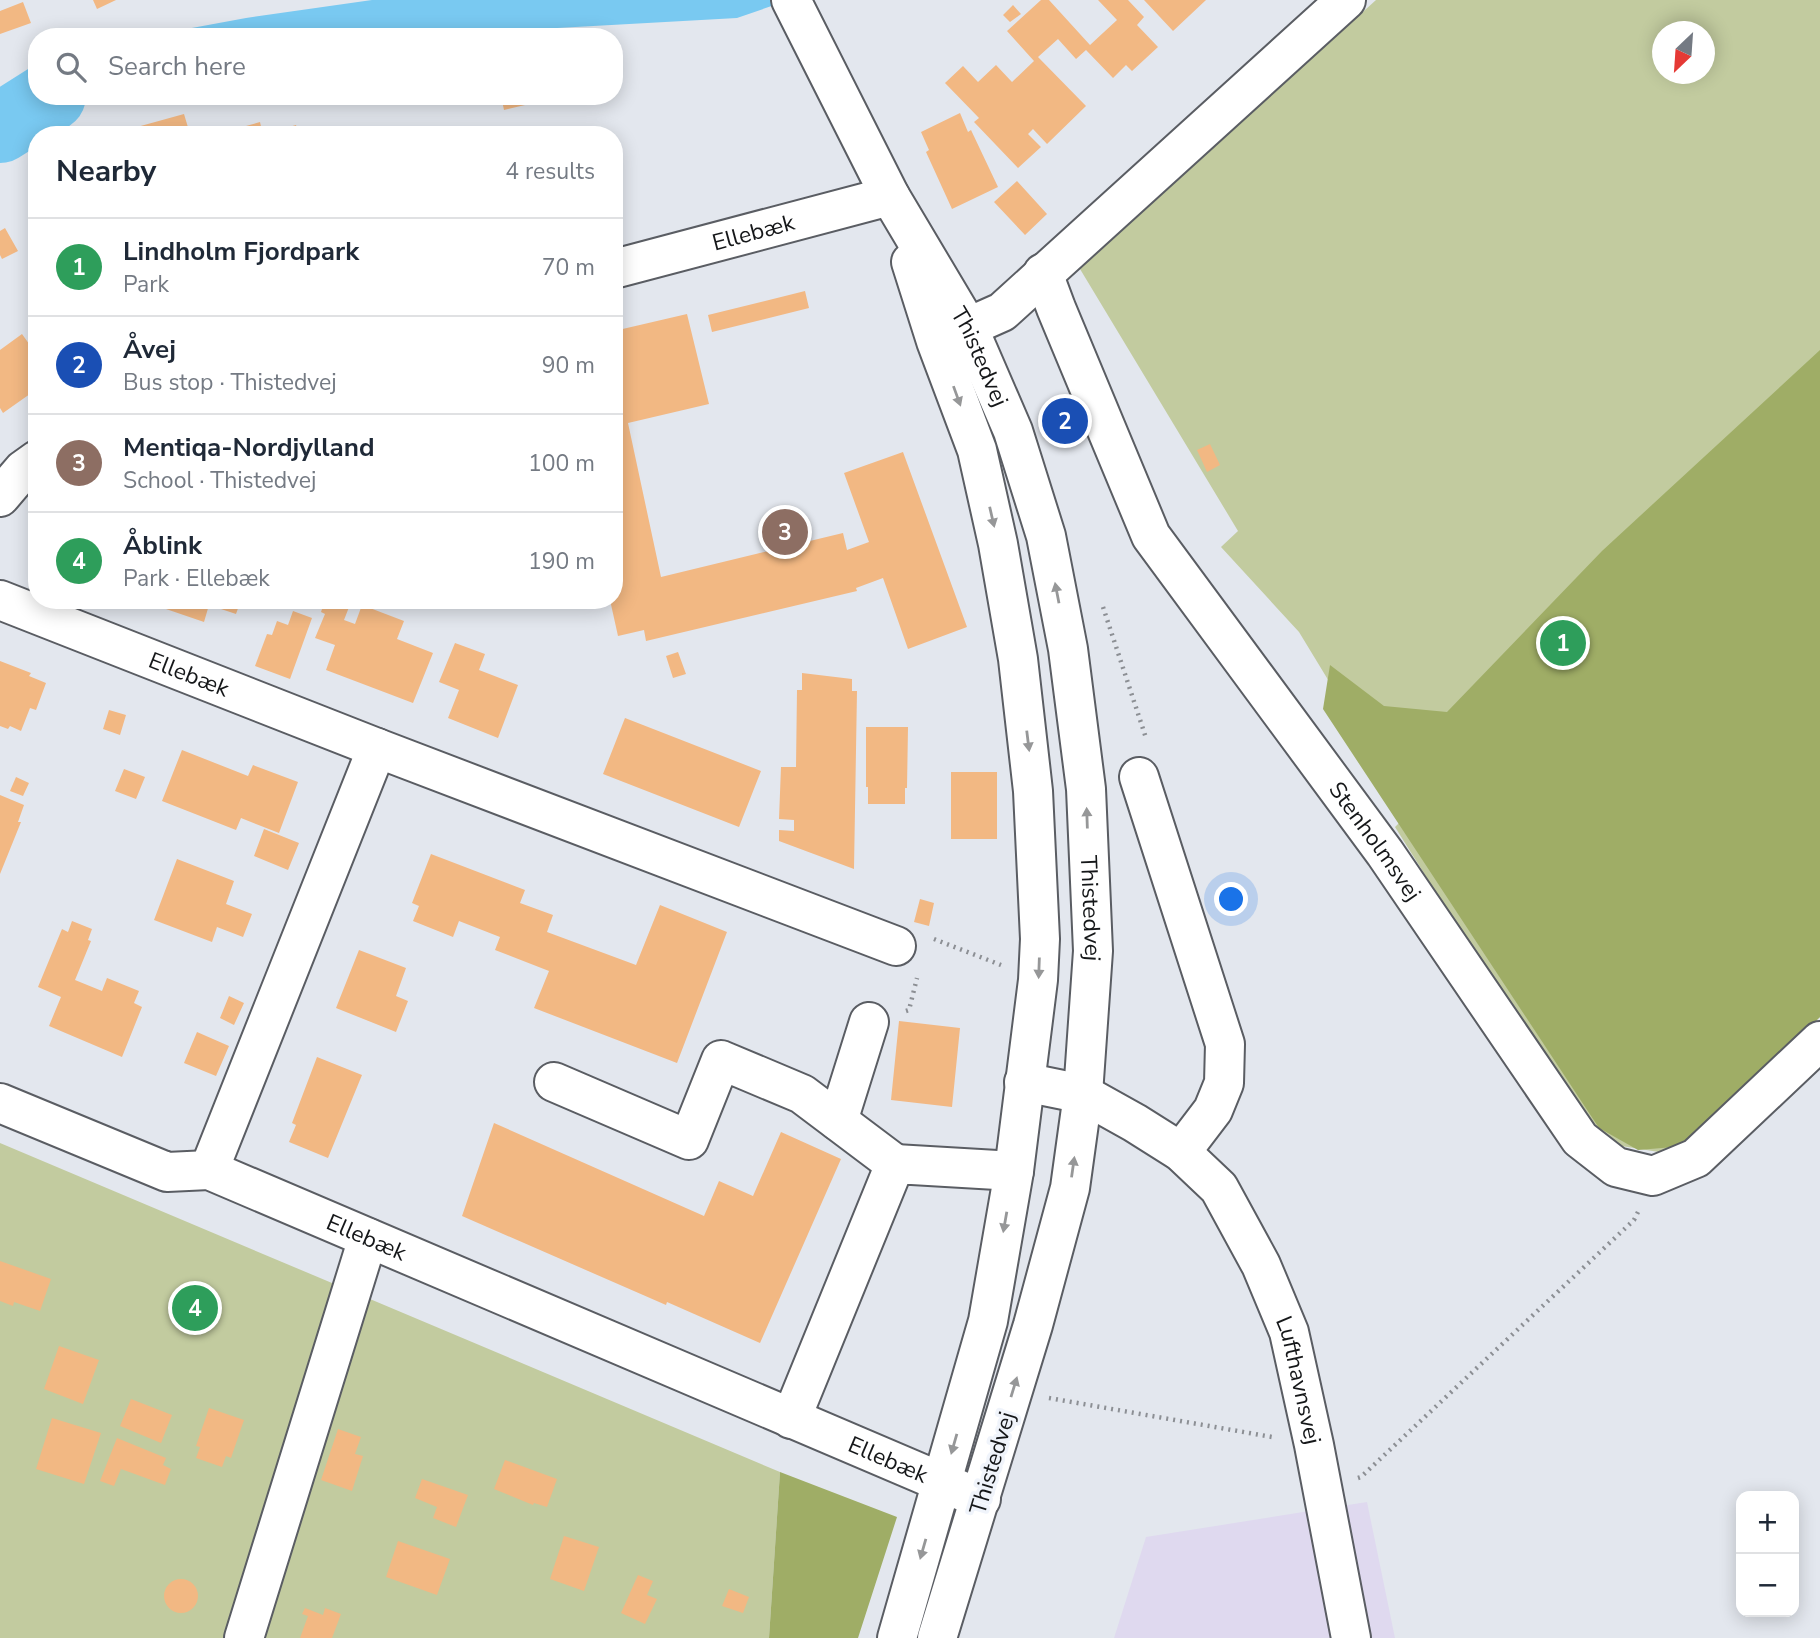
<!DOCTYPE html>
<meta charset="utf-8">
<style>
:root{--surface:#fff;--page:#f6f6f7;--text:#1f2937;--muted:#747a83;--line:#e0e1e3;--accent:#0b8043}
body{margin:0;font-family:"Nunito Sans",sans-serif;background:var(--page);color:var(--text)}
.controls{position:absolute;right:21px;bottom:21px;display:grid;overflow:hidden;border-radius:14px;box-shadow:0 4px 18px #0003}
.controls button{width:63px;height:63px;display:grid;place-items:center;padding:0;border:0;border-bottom:2px solid var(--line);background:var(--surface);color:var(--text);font:35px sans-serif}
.compass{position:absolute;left:1652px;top:21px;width:63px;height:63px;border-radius:50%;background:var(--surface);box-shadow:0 4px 18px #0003;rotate:205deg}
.you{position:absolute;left:1232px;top:900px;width:24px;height:24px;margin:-18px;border:5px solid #fff;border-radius:50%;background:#1a73e8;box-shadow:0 0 0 10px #1a73e833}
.badge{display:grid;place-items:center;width:46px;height:46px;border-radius:50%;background:var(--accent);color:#fff;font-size:23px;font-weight:700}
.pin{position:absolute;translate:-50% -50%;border:4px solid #fff;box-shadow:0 2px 7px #0006}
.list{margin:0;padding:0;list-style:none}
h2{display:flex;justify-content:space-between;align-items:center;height:91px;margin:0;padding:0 28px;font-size:30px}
h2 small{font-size:23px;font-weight:400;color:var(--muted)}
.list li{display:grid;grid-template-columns:46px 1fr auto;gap:21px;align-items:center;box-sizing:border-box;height:98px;padding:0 28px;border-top:2px solid var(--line)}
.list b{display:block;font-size:26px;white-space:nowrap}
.list p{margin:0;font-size:23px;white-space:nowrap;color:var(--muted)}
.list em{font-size:23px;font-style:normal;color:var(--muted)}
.icon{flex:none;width:38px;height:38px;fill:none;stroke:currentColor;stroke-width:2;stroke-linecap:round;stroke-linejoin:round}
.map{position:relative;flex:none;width:1820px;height:1638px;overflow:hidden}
.search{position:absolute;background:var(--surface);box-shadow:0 4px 18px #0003;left:28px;top:28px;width:595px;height:77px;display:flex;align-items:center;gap:18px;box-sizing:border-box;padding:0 24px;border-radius:28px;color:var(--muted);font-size:26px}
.panel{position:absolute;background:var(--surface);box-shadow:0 4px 18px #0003;left:28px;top:126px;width:595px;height:483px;border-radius:28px}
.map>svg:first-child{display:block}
.industrial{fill:#dfd9ef}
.green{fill:#c2cb9f;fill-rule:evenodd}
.forest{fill:#9fad66}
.water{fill:#79c9f1}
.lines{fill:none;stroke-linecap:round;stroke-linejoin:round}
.river{stroke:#79c9f1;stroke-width:70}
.building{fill:#f2b883}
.minor-casing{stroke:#5a5d63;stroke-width:42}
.major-casing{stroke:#5a5d63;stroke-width:42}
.path{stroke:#8c8f94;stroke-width:4.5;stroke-dasharray:2 5;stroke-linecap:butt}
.minor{stroke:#fff;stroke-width:38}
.major{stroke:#fff;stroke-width:38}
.oneway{fill:#969798}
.labels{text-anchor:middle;stroke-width:7;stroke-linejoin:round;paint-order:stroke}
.street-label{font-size:23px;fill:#151719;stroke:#f0f4fb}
</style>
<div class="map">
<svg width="1820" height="1638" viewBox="0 0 1820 1638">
<rect width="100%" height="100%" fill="#e3e7ee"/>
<!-- industrial -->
<path class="industrial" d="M1367 1502 1395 1638H1114L1146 1537Z"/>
<!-- green -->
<path class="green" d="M1376 0H1820V1017L1686 1146 1665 1153 1609 1144 1548 1071 1395 827 1409 813 1299 632 1221 547 1238 531 1080 269ZM1662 32H1704V74H1662Z
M0 1143 780 1472 769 1638H0Z"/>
<!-- forest -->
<path class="forest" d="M1820 350V1017L1686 1146 1638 1150 1599 1128 1323 709 1330 665 1384 706 1447 712 1602 551Z
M780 1472 897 1517 858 1638H769Z"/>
<!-- water -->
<path class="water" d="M372 0H789L737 18 504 31 467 37H143L246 18Z"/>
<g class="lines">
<!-- river -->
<path class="river" d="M0 128 51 96"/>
</g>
<!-- building -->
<path class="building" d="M93 0H116L97 9Z
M1041 0H1049L1090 45 1117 20 1098 0H1128L1144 17 1137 25 1158 47 1132 71 1126 65 1113 78 1086 50 1076 59 1058 39 1038 57 1086 106 1047 144 1033 129 1028 134 1041 147 1018 168 974 122 979 118 945 83 963 66 978 82 996 65 1012 82 1034 61 1007 31Z
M1144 0H1206L1173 31Z
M23 2 31 23 0 34V11Z
M1013 5 1021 14 1010 22 1003 15Z
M501 96H559V97L504 110Z
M960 113 968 132 971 130 998 187 952 209 926 152 929 150 921 132Z
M184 114 190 134 204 129 206 135H139L137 127Z
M260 122 263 135H249L246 126Z
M296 125 299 135H280L279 130Z
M1017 181 1047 214 1025 235 994 202Z
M5 228 18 251 2 259 0 255V231Z
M805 291 809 308 712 332 708 315Z
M687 314 709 404 628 423 661 577 843 533 847 550 869 542 844 473 903 452 967 627 908 649 883 578 856 588 857 591 646 641 644 630 618 636 610 600H614V586L619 585 614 557 623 555 614 513V331Z
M22 334 37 355V389L3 413 0 408V350Z
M1210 444 1220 465 1207 472 1197 450Z
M169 600H241L236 614 209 605 204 622 166 609Z
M325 600 351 602 344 620 355 624 362 605 404 621 397 639 433 653 413 703 326 670 335 645 315 638 325 614 321 612Z
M293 611 312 618 290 679 255 666 267 634 272 635 277 621 288 625Z
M455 643 485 654 479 670 518 685 498 738 448 718 459 690 439 682Z
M678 652 686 674 673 678 666 656Z
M0 661 31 673 29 676 46 683 36 710 30 708 21 731 10 726 8 729 0 726Z
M802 673 852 679V691H857L854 869 779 841V830L794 831V820L779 819 781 767H796L797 690H802Z
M109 710 126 715 120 735 103 729Z
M625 718 761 771 739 827 603 774Z
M866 727H908L907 788H905V804H868V787H866Z
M182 750 248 776 253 765 298 782 279 833 241 818 236 830 162 801Z
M124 769 145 777 136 799 115 791Z
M951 772H997V839H951Z
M16 777 29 783 23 796 10 791Z
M0 795 24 805 18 822H21L0 874Z
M264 829 299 843 288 870 254 856Z
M431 854 525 890 520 903 553 915 547 932 636 965 660 905 727 932 677 1063 534 1008 549 971 495 950 500 937 459 921 453 937 413 921 419 906 412 903Z
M177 859 234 881 226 904 252 914 243 937 217 927 212 942 154 920Z
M920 899 934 903 929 926 914 922Z
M72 921 92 929 88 940 91 941 75 980 102 991 107 978 139 991 134 1003 142 1007 122 1057 49 1026 61 997 38 987 62 929 68 932Z
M359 950 406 968 396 996 408 1001 396 1032 336 1008Z
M229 996 244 1003 234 1025 220 1018Z
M899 1021 960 1028 952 1107 891 1100Z
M197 1032 229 1046 216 1076 184 1063Z
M317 1057 362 1075 328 1158 289 1142 296 1125 292 1123Z
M494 1123 704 1216 719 1181 753 1196 781 1132 841 1159 760 1343 667 1302 666 1305 462 1216Z
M0 1261 51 1279 40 1311 14 1302 13 1306 0 1301Z
M59 1346 99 1360 83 1404 44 1389Z
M131 1399 172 1415 161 1443 120 1426Z
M209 1408 244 1420 231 1458 226 1456 222 1467 196 1458 200 1447 196 1446Z
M52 1418 101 1433 84 1484 36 1469Z
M338 1429 361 1437 355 1454 363 1456 352 1491 321 1480Z
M117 1438 166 1458 163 1465 171 1469 165 1485 121 1469 114 1486 100 1481Z
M505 1460 557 1479 547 1507 534 1503 533 1505 494 1489Z
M422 1479 468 1495 456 1527 433 1518 437 1507 415 1498Z
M564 1536 599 1547 584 1591 550 1579Z
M398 1541 450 1559 437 1595 386 1577Z
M638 1575 653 1581 647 1595 657 1599 645 1624 621 1613Z
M164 1596a17 17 0 1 1 34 0a17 17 0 1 1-34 0Z
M729 1589 749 1597 743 1613 722 1606Z
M305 1608 323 1615 325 1608 341 1614 332 1638H300L308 1616 302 1614Z"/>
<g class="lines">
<defs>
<g id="minor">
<path id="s1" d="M614 269 890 196"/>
<path id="s2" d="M1043 273 1056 308 1151 536 1385 853 1580 1139 1616 1167 1653 1176 1696 1158 1820 1041"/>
<path d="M939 340 1002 312 1346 0"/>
<path d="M0 497 23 470 37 460"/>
<path id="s3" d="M0 600 377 748 896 946"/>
<path d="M1139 777 1225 1044 1224 1083 1213 1110 1181 1152"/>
<path d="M554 1082 689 1140 721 1060 802 1094 895 1164"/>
<path id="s4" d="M1024 1082 1083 1094 1135 1123 1181 1152 1219 1188 1261 1265 1289 1332 1314 1445 1351 1638"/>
<path id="s5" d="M0 1103 167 1172 209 1170 981 1499"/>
<path d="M838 1121 869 1022"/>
<path d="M209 1170 377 748"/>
<path d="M791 1419 895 1164 1014 1171"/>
<path d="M244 1638 368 1238"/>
</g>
<g id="major">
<path id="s6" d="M791 0 890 196 968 327 1013 431 1046 536 1068 649 1086 789 1093 951 1083 1094 1070 1188 1033 1325 937 1638"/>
<path d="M897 1638 988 1321 1014 1171 1038 980 1040 939 1033 791 1018 659 998 544 977 450 936 341 911 262"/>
</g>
</defs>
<!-- minor casing -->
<use href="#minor" class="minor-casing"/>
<!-- major casing -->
<use href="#major" class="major-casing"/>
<!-- path -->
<path class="path" d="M1103 607 1146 738
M934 939 1001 965
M906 1011 909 1010 917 978
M1049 1398 1272 1437
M1358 1478 1361 1477 1634 1220 1638 1212"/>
<!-- minor -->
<use href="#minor" class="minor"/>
<!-- major -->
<use href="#major" class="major"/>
</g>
<!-- one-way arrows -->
<defs><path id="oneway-solid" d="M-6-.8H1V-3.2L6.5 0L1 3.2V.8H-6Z" transform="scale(1.75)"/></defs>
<g class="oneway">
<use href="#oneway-solid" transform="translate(957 396) rotate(70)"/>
<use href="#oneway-solid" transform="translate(992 517) rotate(77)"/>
<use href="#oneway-solid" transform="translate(1057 593) rotate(-101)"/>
<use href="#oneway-solid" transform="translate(1028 741) rotate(83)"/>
<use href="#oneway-solid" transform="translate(1087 818) rotate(-92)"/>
<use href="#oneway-solid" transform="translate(1039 968) rotate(92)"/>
<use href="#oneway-solid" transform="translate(1073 1167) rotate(-82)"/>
<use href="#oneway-solid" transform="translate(1005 1222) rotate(100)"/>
<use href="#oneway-solid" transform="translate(1014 1387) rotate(-73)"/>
<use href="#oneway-solid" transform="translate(954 1444) rotate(106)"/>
<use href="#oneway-solid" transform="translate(923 1549) rotate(106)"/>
</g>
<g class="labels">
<!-- street labels -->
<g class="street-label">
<text dy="8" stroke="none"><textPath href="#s1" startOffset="144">Ellebæk</textPath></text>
<text dy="8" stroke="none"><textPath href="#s6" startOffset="404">Thistedvej</textPath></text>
<text dy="8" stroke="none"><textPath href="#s3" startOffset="203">Ellebæk</textPath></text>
<text dy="8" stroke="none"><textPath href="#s2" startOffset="663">Stenholmsvej</textPath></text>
<text dy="8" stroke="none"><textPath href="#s6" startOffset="971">Thistedvej</textPath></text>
<text dy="8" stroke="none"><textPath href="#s5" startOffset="394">Ellebæk</textPath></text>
<text dy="8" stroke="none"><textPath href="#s4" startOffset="436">Lufthavnsvej</textPath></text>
<text dy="8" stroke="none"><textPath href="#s5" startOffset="961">Ellebæk</textPath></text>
<text transform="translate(992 1463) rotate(-73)" y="8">Thistedvej</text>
</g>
</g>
</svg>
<div class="controls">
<button>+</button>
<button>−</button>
</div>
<svg class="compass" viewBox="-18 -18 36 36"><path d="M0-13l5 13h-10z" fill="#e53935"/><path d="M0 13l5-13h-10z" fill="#747a83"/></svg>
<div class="you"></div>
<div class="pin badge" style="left:1563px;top:643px;background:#2e9e5b">1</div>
<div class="pin badge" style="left:1065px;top:421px;background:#1a4fb4">2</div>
<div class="pin badge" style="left:785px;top:532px;background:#8d6e63">3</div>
<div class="pin badge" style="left:195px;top:1308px;background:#2e9e5b">4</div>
<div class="search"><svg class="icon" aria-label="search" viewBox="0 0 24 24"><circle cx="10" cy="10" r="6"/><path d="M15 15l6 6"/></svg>Search here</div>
<section class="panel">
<h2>Nearby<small>4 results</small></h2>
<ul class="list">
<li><span class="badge" style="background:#2e9e5b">1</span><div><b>Lindholm Fjordpark</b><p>Park</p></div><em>70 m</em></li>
<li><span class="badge" style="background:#1a4fb4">2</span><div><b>Åvej</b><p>Bus stop · Thistedvej</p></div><em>90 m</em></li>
<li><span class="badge" style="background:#8d6e63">3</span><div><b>Mentiqa-Nordjylland</b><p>School · Thistedvej</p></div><em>100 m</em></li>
<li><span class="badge" style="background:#2e9e5b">4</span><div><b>Åblink</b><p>Park · Ellebæk</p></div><em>190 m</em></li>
</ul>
</section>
</div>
